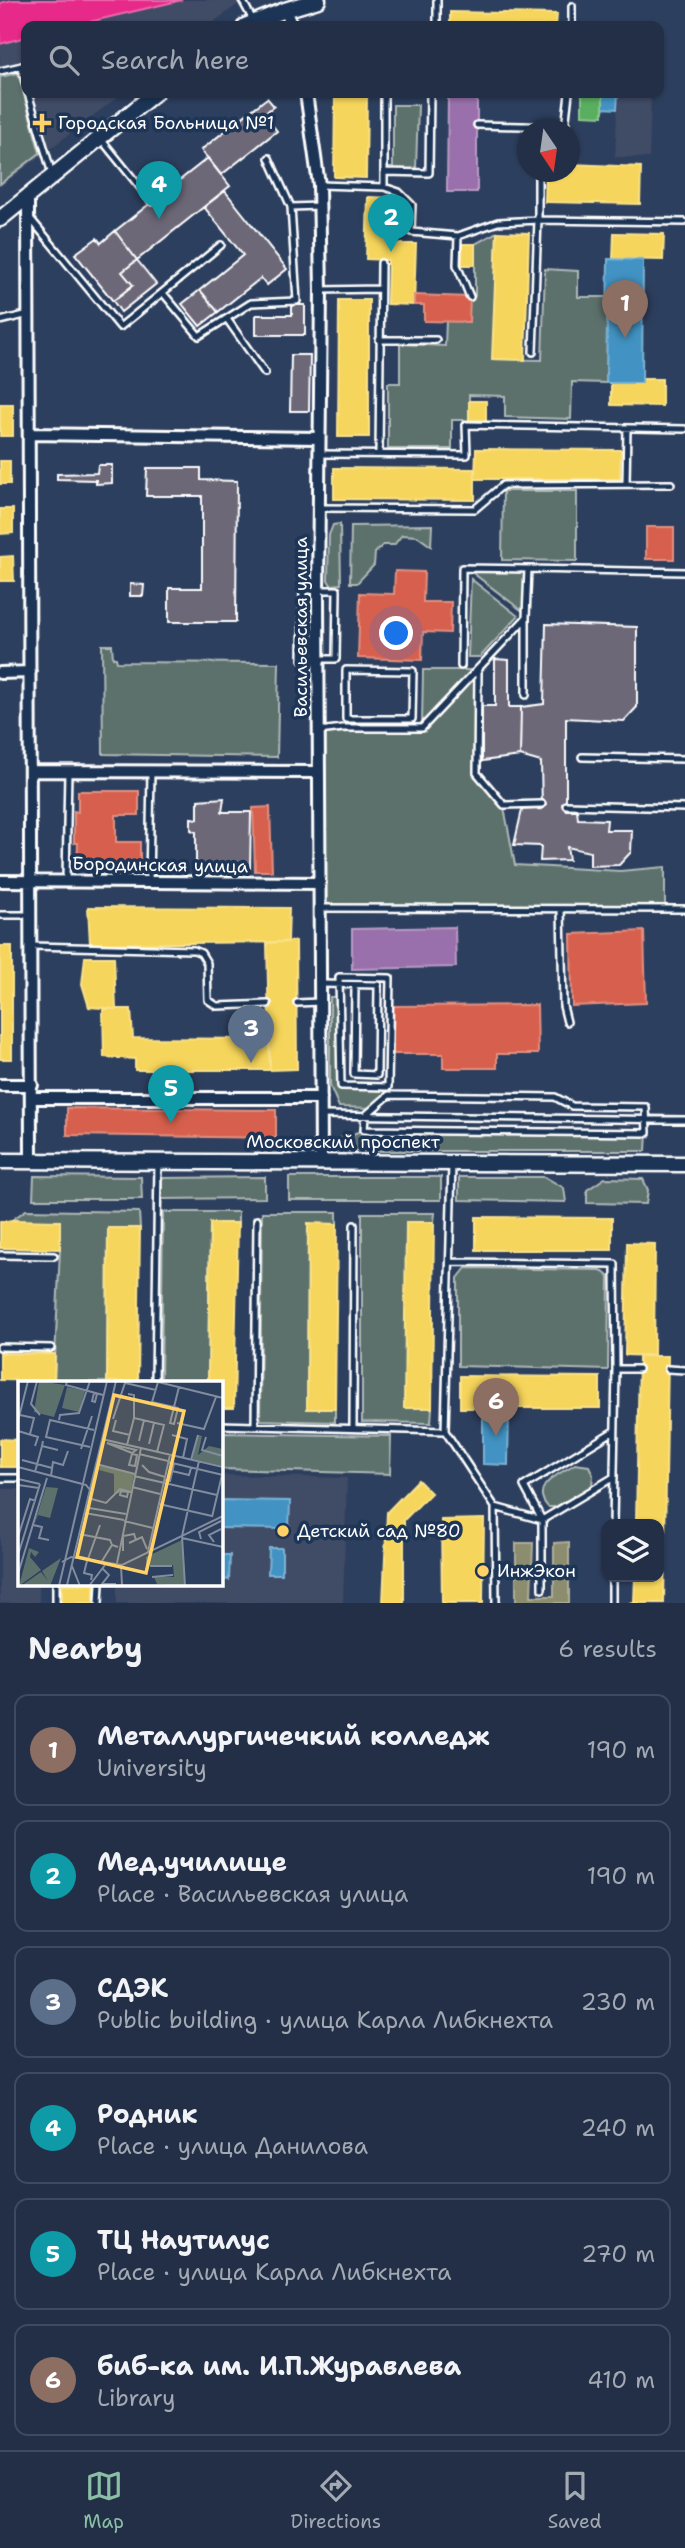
<!DOCTYPE html>
<meta charset="utf-8">
<style>
:root{--surface:#222f46;--page:#2a374d;--text:#f1f3f6;--muted:#a2a9b3;--line:#3f4a5f;--accent:#8abfa5}
body{margin:0;font-family:"Shantell Sans",sans-serif;background:var(--page);color:var(--text)}
.controls{position:absolute;right:21px;bottom:21px;display:grid;overflow:hidden;border-radius:14px;box-shadow:0 2px 5px #0004}
.controls button{width:63px;height:63px;display:grid;place-items:center;padding:0;border:0;border-bottom:2px solid var(--line);background:var(--surface);color:var(--text);font:35px sans-serif}
.compass{position:absolute;left:517px;top:119px;width:63px;height:63px;border-radius:50%;background:var(--surface);box-shadow:0 2px 5px #0004;rotate:167deg}
.you{position:absolute;left:397px;top:634px;width:24px;height:24px;margin:-18px;border:5px solid #fff;border-radius:50%;background:#1a73e8;box-shadow:0 0 0 10px #1a73e833}
.badge{display:grid;place-items:center;width:46px;height:46px;border-radius:50%;background:var(--accent);color:#fff;font-size:23px;font-weight:700}
.pin{position:absolute;translate:-50% -58px;filter:drop-shadow(0 2px 4px #0008)}
.pin::after{content:'';position:absolute;top:37px;width:24px;height:21px;background:inherit;clip-path:polygon(0 0,100% 0,50% 100%)}
.list{margin:0;padding:0;list-style:none}
h2{display:flex;justify-content:space-between;align-items:center;height:91px;margin:0;padding:0 28px;font-size:30px}
h2 small{font-size:23px;font-weight:400;color:var(--muted)}
.list li{display:grid;grid-template-columns:46px 1fr auto;gap:21px;align-items:center;box-sizing:border-box;height:112px;margin:0 14px 14px;padding:0 14px;border:2px solid var(--line);border-radius:14px}
.list b{display:block;font-size:26px;white-space:nowrap}
.list p{margin:0;font-size:23px;white-space:nowrap;color:var(--muted)}
.list em{font-size:23px;font-style:normal;color:var(--muted)}
.icon{flex:none;width:38px;height:38px;fill:none;stroke:currentColor;stroke-width:2;stroke-linecap:round;stroke-linejoin:round}
.map{position:relative;flex:none;width:685px;height:1603px;overflow:hidden}
.search{position:absolute;background:var(--surface);box-shadow:0 2px 5px #0004;left:21px;right:21px;top:21px;height:77px;display:flex;align-items:center;gap:18px;box-sizing:border-box;padding:0 24px;border-radius:14px;color:var(--muted);font-size:26px}
.sheet{height:847px;background:var(--surface)}
nav{display:flex;justify-content:space-around;align-items:center;box-sizing:border-box;height:98px;border-top:2px solid var(--line);background:var(--surface);font-size:19px;color:var(--muted)}
nav a{display:grid;justify-items:center;gap:4px}
nav .on{color:var(--accent)}
.map>svg:first-child{display:block}
.built{fill:#404b66}
.green{fill:#5d716c;stroke:#aeb8b6;stroke-width:2}
.homes{fill:#f6d55c;stroke:#f9e28d;stroke-width:2}
.shops{fill:#d6604d;stroke:#e29082;stroke-width:2}
.offices{fill:#9970ab;stroke:#b89bc4;stroke-width:2}
.schools{fill:#4393c3;stroke:#7bb3d5;stroke-width:2}
.health{fill:#e7298a;stroke:#ee69ad;stroke-width:2}
.public{fill:#5aae61;stroke:#8cc690;stroke-width:2}
.industry{fill:#8c8c6e;stroke:#aeae9a;stroke-width:2}
.building{fill:#6c6778;stroke:#fff;stroke-width:2}
.lines{fill:none;stroke-linecap:round;stroke-linejoin:round}
.lane-casing{stroke:#fff;stroke-width:10}
.street-casing{stroke:#fff;stroke-width:16}
.secondary-casing{stroke:#fff;stroke-width:19}
.lane{stroke:#1d3557;stroke-width:5}
.street{stroke:#1d3557;stroke-width:10}
.secondary{stroke:#1d3557;stroke-width:14}
.poi-dot{fill:#ffd166;stroke:#1d3557;stroke-width:2.5}
.labels{text-anchor:middle;stroke-width:7;stroke-linejoin:round;paint-order:stroke}
.poi-label{font-size:18px;fill:#fff;stroke:#1d3557;text-anchor:start}
.street-label{font-size:18px;fill:#fff;stroke:#1d3557}
.inset-road{fill:none;stroke:#818c9e;stroke-width:2}
.view{fill:#ffd166;fill-opacity:0.15;stroke:#ffd166;stroke-width:3.5}
.inset-edge{fill:none;stroke:#fff;stroke-width:3.5}
</style>
<div class="map">
<svg width="685" height="1603" viewBox="0 0 685 1603">
<rect width="100%" height="100%" fill="#2d3f5e"/>
<filter id="ink" filterUnits="userSpaceOnUse"><feTurbulence type="fractalNoise" baseFrequency=".0143" numOctaves="2"/><feDisplacementMap in="SourceGraphic" scale="14" xChannelSelector="R" yChannelSelector="G"/><feConvolveMatrix kernelMatrix="1 2 1 2 8 2 1 2 1" color-interpolation-filters="sRGB"/></filter>
<g filter="url(#ink)">
<!-- built -->
<path class="built" d="M0 0H244L208 26H26V93H123L0 187Z
M618 93H651L649 158 615 157Z
M221 1475 347 1478 343 1603H117V1584H220Z
M0 1489H19V1584H39V1603H0Z"/>
<!-- green -->
<path class="green" d="M18 73 40 153 0 184V77Z
M393 105H418L416 169 393 170Z
M497 232 493 359 542 360 545 269 578 271V297H608L606 383 572 382 571 419 505 417V396L469 395V420H452V449H388V383H400V344L445 346 446 321 470 297 475 296V244Z
M503 491H577V561L502 560Z
M340 524 341 584 331 585 328 580 329 535 333 525Z
M432 525 431 546 417 536 402 535 394 545H383L375 553 374 565 357 583H350L351 526Z
M469 570 526 571 525 613Z
M471 579 518 616 480 657H468Z
M102 645H112L113 658H116L117 662 279 663 277 757 103 754Z
M423 670H476L422 725Z
M475 677V774L504 807 515 865 620 871 665 867V907L325 905 323 733 423 730Z
M330 997H339L341 1086 388 1087 389 1095 372 1108 339 1107 330 1086Z
M364 1130 647 1133 646 1151H338V1139Z
M34 1176 141 1177 142 1199H33Z
M265 1177V1198L162 1199V1178Z
M289 1177H441V1200H289Z
M459 1177H545L564 1188 566 1202 459 1200Z
M605 1178 643 1179 648 1190 646 1204 587 1203V1190Z
M26 1210 139 1212 140 1228H108L107 1382H42V1380H54L60 1249 12 1220Z
M163 1212H238V1223L210 1224 208 1382H161Z
M262 1212H337V1224H308L307 1408 335 1409V1422L260 1420Z
M362 1213H435L434 1222H407L405 1408H432L431 1423 362 1422Z
M466 1268 601 1270 609 1277 608 1370 458 1366V1278Z
M221 1433 391 1436 390 1474 221 1469Z
M575 1464 589 1466 593 1475 592 1486 555 1507H548C529 1486 558 1475 575 1464Z"/>
<!-- homes -->
<path class="homes" d="M450 12 557 14 556 26H450Z
M335 93H367L366 178 334 177Z
M570 164 641 167 640 204 545 202 546 172H570Z
M368 197 398 198 396 244H416L414 305 387 304 388 260 366 259Z
M497 232 529 233 525 360 492 359Z
M614 233 664 234 663 260 613 259Z
M462 244H475V265H462Z
M339 300H369V437H338Z
M642 379H662V406L611 405V383H642Z
M469 401H486V420H469Z
M0 404H13V436H0Z
M476 449 621 450 620 479H475Z
M0 461H10V484H0Z
M334 468 475 469V500L334 499Z
M0 509H13V533L0 534Z
M13 556 14 581H0V557Z
M88 907 289 908 288 942 90 944Z
M296 941 297 1069 270 1070 267 943Z
M0 946H12V1059H0Z
M85 957H114L116 1009 89 1007 82 984Z
M103 1009H131L133 1038 269 1039 270 1070H135V1059L104 1057Z
M476 1217 612 1218V1250H476Z
M12 1220 60 1221V1249L0 1248V1222Z
M406 1222H434L432 1408H404Z
M210 1223H238L234 1408H220V1382H208Z
M308 1223 337 1224 335 1409H307Z
M108 1228H140L138 1382H107Z
M627 1243 655 1244 654 1356 625 1355Z
M0 1353 55 1354 54 1381 0 1380Z
M639 1355 668 1356 664 1603H629L634 1602 635 1577H659V1524H636Z
M460 1376 600 1377V1408H460Z
M0 1439 19 1440V1467H0Z
M418 1480 431 1493 404 1520V1603H383L387 1512Z
M484 1519 483 1603H442L441 1520Z
M62 1584H94V1603H62Z"/>
<!-- shops -->
<path class="shops" d="M414 295 470 297 469 322 424 321V305H414Z
M646 527H674V559H646Z
M395 571 424 572 423 602H451L450 633 423 632 422 660 358 658 360 593 394 594Z
M78 791H139V815H116V842H140V865H77L78 843H74V811L78 812Z
M270 807 272 871H255L253 808Z
M644 931 646 1003 572 1006 571 934Z
M537 1005 538 1054H497V1068H443V1054H393L392 1006Z
M67 1108 276 1110V1138L67 1135Z"/>
<!-- offices -->
<path class="offices" d="M448 93H477V192H447Z
M455 927 456 967 352 969V929Z"/>
<!-- schools -->
<path class="schools" d="M603 93H618L617 109 603 108Z
M608 259 643 260 642 383H606Z
M483 1408H509L508 1465 483 1464Z
M220 1500 290 1501 289 1529 220 1528Z
M269 1548H282V1574H268Z
M220 1555H230L229 1580 220 1579Z"/>
<!-- health -->
<path class="health" d="M12 0H182L72 26H26V37L0 44V3Z"/>
<!-- public -->
<path class="public" d="M582 93H603V116L582 115Z"/>
<!-- industry -->
<path class="industry" d="M569 1542V1603H516V1543H533L531 1596H554V1543Z"/>
<!-- building -->
<path class="building" d="M267 98 274 106 264 114 277 131 221 175 201 150Z
M208 158 230 186 137 260 115 231Z
M225 191 287 269 267 285 261 278 218 312 200 290 243 255 204 207Z
M115 231 137 260 122 272 133 285 113 301 75 254 97 238 101 243Z
M137 260 156 284 121 312 113 301 133 285 122 272Z
M200 290 218 312 200 326 182 304Z
M292 305H305V335H256V315H292Z
M291 355H310L309 411H290Z
M98 465H112V483L96 484V480L57 479V474L97 473Z
M147 468H201V480L237 481 236 622H169V588H202V496H146Z
M130 584 144 585 143 596H130Z
M546 624 637 627V707L624 721 566 718V810H577L578 819 607 820 606 830H632L631 852 619 865 590 866V852L567 847 569 860 540 861 541 846 514 845 522 810 542 809 541 762 520 756 521 707 544 704Z
M495 659 509 660V707H521L520 756 482 761V706H495Z
M224 798 222 812H251L250 868 196 870V832L191 830V818L198 819V800Z"/>
<g class="lines">
<defs>
<path id="lane" d="M242 0 254 22
M437 0V26
M572 26V6
M21 66 26 86
M0 71 26 65
M28 93 52 174
M477 125 566 127
M565 128 569 93
M101 139 152 202
M384 172 429 173 430 93
M319 185 384 187V93
M384 187 399 192 412 205 411 232 458 236 498 222 538 220 685 222
M291 207 319 206
M30 218 120 327 221 245
M458 236 457 265 470 297
M321 290 379 289
M163 293 199 336 251 303 297 301 291 207 269 158
M227 319 265 373
M0 321 29 314
M379 340H436
M533 352 538 220V172
M319 454 467 455 466 425 685 429
M379 454 381 263
M626 484 627 428
M319 508 475 509 503 485 671 484
M303 590H337L336 659H302Z
M461 666 462 568 528 569
M346 670 413 671 412 719H346Z
M478 672 477 773 504 805 542 804
M526 695V618
M319 731 343 728H422L526 618 528 569 685 572
M582 757 685 759
M566 805 685 808
M66 880 68 771
M149 883 151 772
M320 908 685 909
M561 909 563 1006 567 1022
M0 915H31
M31 946 194 950 201 953 207 963 208 1000 217 1006 268 1004
M339 977 390 978 388 1087 341 1086Z
M320 984 378 985 377 1075 354 1074 355 985
M297 1003 320 1002
M389 1095 555 1097 572 1106 646 1107 647 1133 364 1130 365 1116Z
M321 1115 685 1120
M0 1255 54 1256
M450 1262 615 1264 616 1369
M0 1347 51 1348
M668 1369 685 1370
M155 1382 158 1162
M220 1425 445 1431 495 1507 496 1603
M255 1426 257 1220
M353 1428 354 1225
M445 1431 452 1164
M0 1478H19
M495 1507 542 1520
M542 1520 524 1486 614 1431
M613 1524 616 1369H638
M56 1584V1603
M542 1589V1520L614 1477
M99 1603 100 1584
M612 1603V1577"/>
<path id="street" d="M285 10 292 26
M306 93 319 185 321 290 318 595 321 1162
M28 196 31 1161
M29 434 319 438
M0 673 30 672
M31 771 319 772
M0 881 320 883
M0 1085H32
M32 1098H321"/>
<path id="secondary" d="M245 26 285 10 318 0
M0 219 155 93
M0 1161 685 1164"/>
</defs>
<!-- lane casing -->
<use href="#lane" class="lane-casing"/>
<!-- street casing -->
<use href="#street" class="street-casing"/>
<!-- secondary casing -->
<use href="#secondary" class="secondary-casing"/>
<!-- lane -->
<use href="#lane" class="lane"/>
<!-- street -->
<use href="#street" class="street"/>
<!-- secondary -->
<use href="#secondary" class="secondary"/>
</g>
</g>
<!-- markers -->
<g class="poi-dot">
<path d="M38.5 112.5h7v7h7v7h-7v7h-7v-7h-7v-7h7z"/>
<circle cx="283" cy="1531" r="7"/>
<circle cx="483" cy="1571" r="7"/>
</g>
<g class="labels">
<!-- poi labels -->
<g class="poi-label">
<text x="58" y="129">Городская Больница №1</text>
<text x="297" y="1537">Детский сад №80</text>
<text x="497" y="1577">ИнжЭкон</text>
</g>
<!-- street labels -->
<g class="street-label">
<text transform="translate(301 627) rotate(-90)" y="6">Васильевская улица</text>
<text transform="translate(160 865) rotate(1)" y="6">Бородинская улица</text>
<text x="343" y="1148">Московский проспект</text>
</g>
</g>
<!-- overview -->
<g transform="translate(18 1381)">
<rect width="205" height="205" fill="#2d3f5e"/>
<path d="M21 0 47 4 36 36 16 31ZM49 6 67 10 61 31 44 27ZM180 54 184 55 180 74 191 65 205 68V85L174 78ZM82 85 116 93 113 110 96 113V93L81 89ZM28 106 40 107 32 137 20 134 16 144ZM164 159 167 205 139 203 136 196H156L155 184H128V176ZM11 167 21 171 17 176 13 171 12 176 23 189 1 205ZM43 177 32 205H3L23 191 30 200 24 190Z" fill="#5d716c"/>
<path class="inset-road" d="M19 0 13 23 22 34M49 0 48 4 85 14M136 0 205 17M140 1 134 21 156 26 161 6M76 12 79 13 77 21 74 20ZM110 13 116 14V37L146 44 139 71M156 26 160 27 156 43 152 42ZM2 34 16 37 12 53M95 38 107 2 138 9M41 39 42 34 61 32 72 0M98 39 95 50 112 54M0 40 10 0M159 42 186 48 198 16M0 50 20 56 17 65M154 54 169 58 165 77M188 56 184 69 205 75M84 58 205 86M25 60 24 65 40 69M121 60 126 39M89 62 118 69 114 72ZM131 63 136 42M109 64 116 37M72 66 28 56 32 39 76 49M63 68 74 35M114 73 119 74 117 85 111 84ZM121 73 150 80M4 79 34 87M173 79 180 54M150 81 205 94M78 83 117 93M124 84 131 91 147 96M0 86 68 104 72 109M154 90 171 94 173 87M17 91 24 65M33 95 35 81 45 84 50 70M116 95 199 114M0 98 22 103M146 99 152 100 156 83M0 104 21 107M114 106 142 113M103 110 110 111 109 116 102 114ZM70 117 88 122 102 108 113 111M141 123 194 135M71 127 108 133M67 132 106 139M194 136 204 94M106 140 135 147M15 144 24 146 21 157 31 159M61 153 92 159 94 164M0 156 12 118 18 120M164 157 205 166M183 158 181 151 203 140M196 161 191 154 203 148M111 162 124 156 129 168M105 170V155L116 153 118 159M130 171 152 74M0 174 22 103M70 178 82 144M69 180 66 192 74 194 73 199M84 180 94 164 100 166M44 181 53 176 104 184 205 135M99 182 123 67M103 184 104 205M54 185 62 205M132 185H154M85 188 91 194 84 203H98M0 193 29 97M134 196 155 194M49 204 98 0M41 205 89 0M71 205 87 184M167 205 164 155 181 80"/>
<path class="view" d="M96 14 166 30 128 192 59 176Z"/>
<rect width="205" height="205" class="inset-edge"/>
</g>
</svg>
<div class="controls">
<button><svg class="icon" aria-label="layers" viewBox="0 0 24 24"><path d="M12 4l9 5-9 5-9-5zM3 14l9 5 9-5"/></svg></button>
</div>
<svg class="compass" viewBox="-18 -18 36 36"><path d="M0-13l5 13h-10z" fill="#e53935"/><path d="M0 13l5-13h-10z" fill="#a2a9b3"/></svg>
<div class="you"></div>
<div class="pin badge" style="left:625px;top:338px;background:#8d6e63">1</div>
<div class="pin badge" style="left:391px;top:252px;background:#0f9aa8">2</div>
<div class="pin badge" style="left:251px;top:1063px;background:#5c6f8a">3</div>
<div class="pin badge" style="left:159px;top:219px;background:#0f9aa8">4</div>
<div class="pin badge" style="left:171px;top:1123px;background:#0f9aa8">5</div>
<div class="pin badge" style="left:496px;top:1436px;background:#8d6e63">6</div>
<div class="search"><svg class="icon" aria-label="search" viewBox="0 0 24 24"><circle cx="10" cy="10" r="6"/><path d="M15 15l6 6"/></svg>Search here</div>
</div>
<section class="sheet">
<h2>Nearby<small>6 results</small></h2>
<ul class="list">
<li><span class="badge" style="background:#8d6e63">1</span><div><b>Металлургичечкий колледж</b><p>University</p></div><em>190 m</em></li>
<li><span class="badge" style="background:#0f9aa8">2</span><div><b>Мед.училище</b><p>Place · Васильевская улица</p></div><em>190 m</em></li>
<li><span class="badge" style="background:#5c6f8a">3</span><div><b>СДЭК</b><p>Public building · улица Карла Либкнехта</p></div><em>230 m</em></li>
<li><span class="badge" style="background:#0f9aa8">4</span><div><b>Родник</b><p>Place · улица Данилова</p></div><em>240 m</em></li>
<li><span class="badge" style="background:#0f9aa8">5</span><div><b>ТЦ Наутилус</b><p>Place · улица Карла Либкнехта</p></div><em>270 m</em></li>
<li><span class="badge" style="background:#8d6e63">6</span><div><b>биб-ка им. И.П.Журавлева</b><p>Library</p></div><em>410 m</em></li>
</ul>
</section>
<nav>
<a class="on"><svg class="icon" aria-label="map" viewBox="0 0 24 24"><path d="M3 6l6-2 6 2 6-2v14l-6 2-6-2-6 2zM9 4v14M15 6v14"/></svg>Map</a>
<a><svg class="icon" aria-label="directions" viewBox="0 0 24 24"><path d="M12 3l9 9-9 9-9-9zM9 14v-3h6M13 9l2 2-2 2"/></svg>Directions</a>
<a><svg class="icon" aria-label="saved" viewBox="0 0 24 24"><path d="M7 4h10v16l-5-4-5 4z"/></svg>Saved</a>
</nav>
